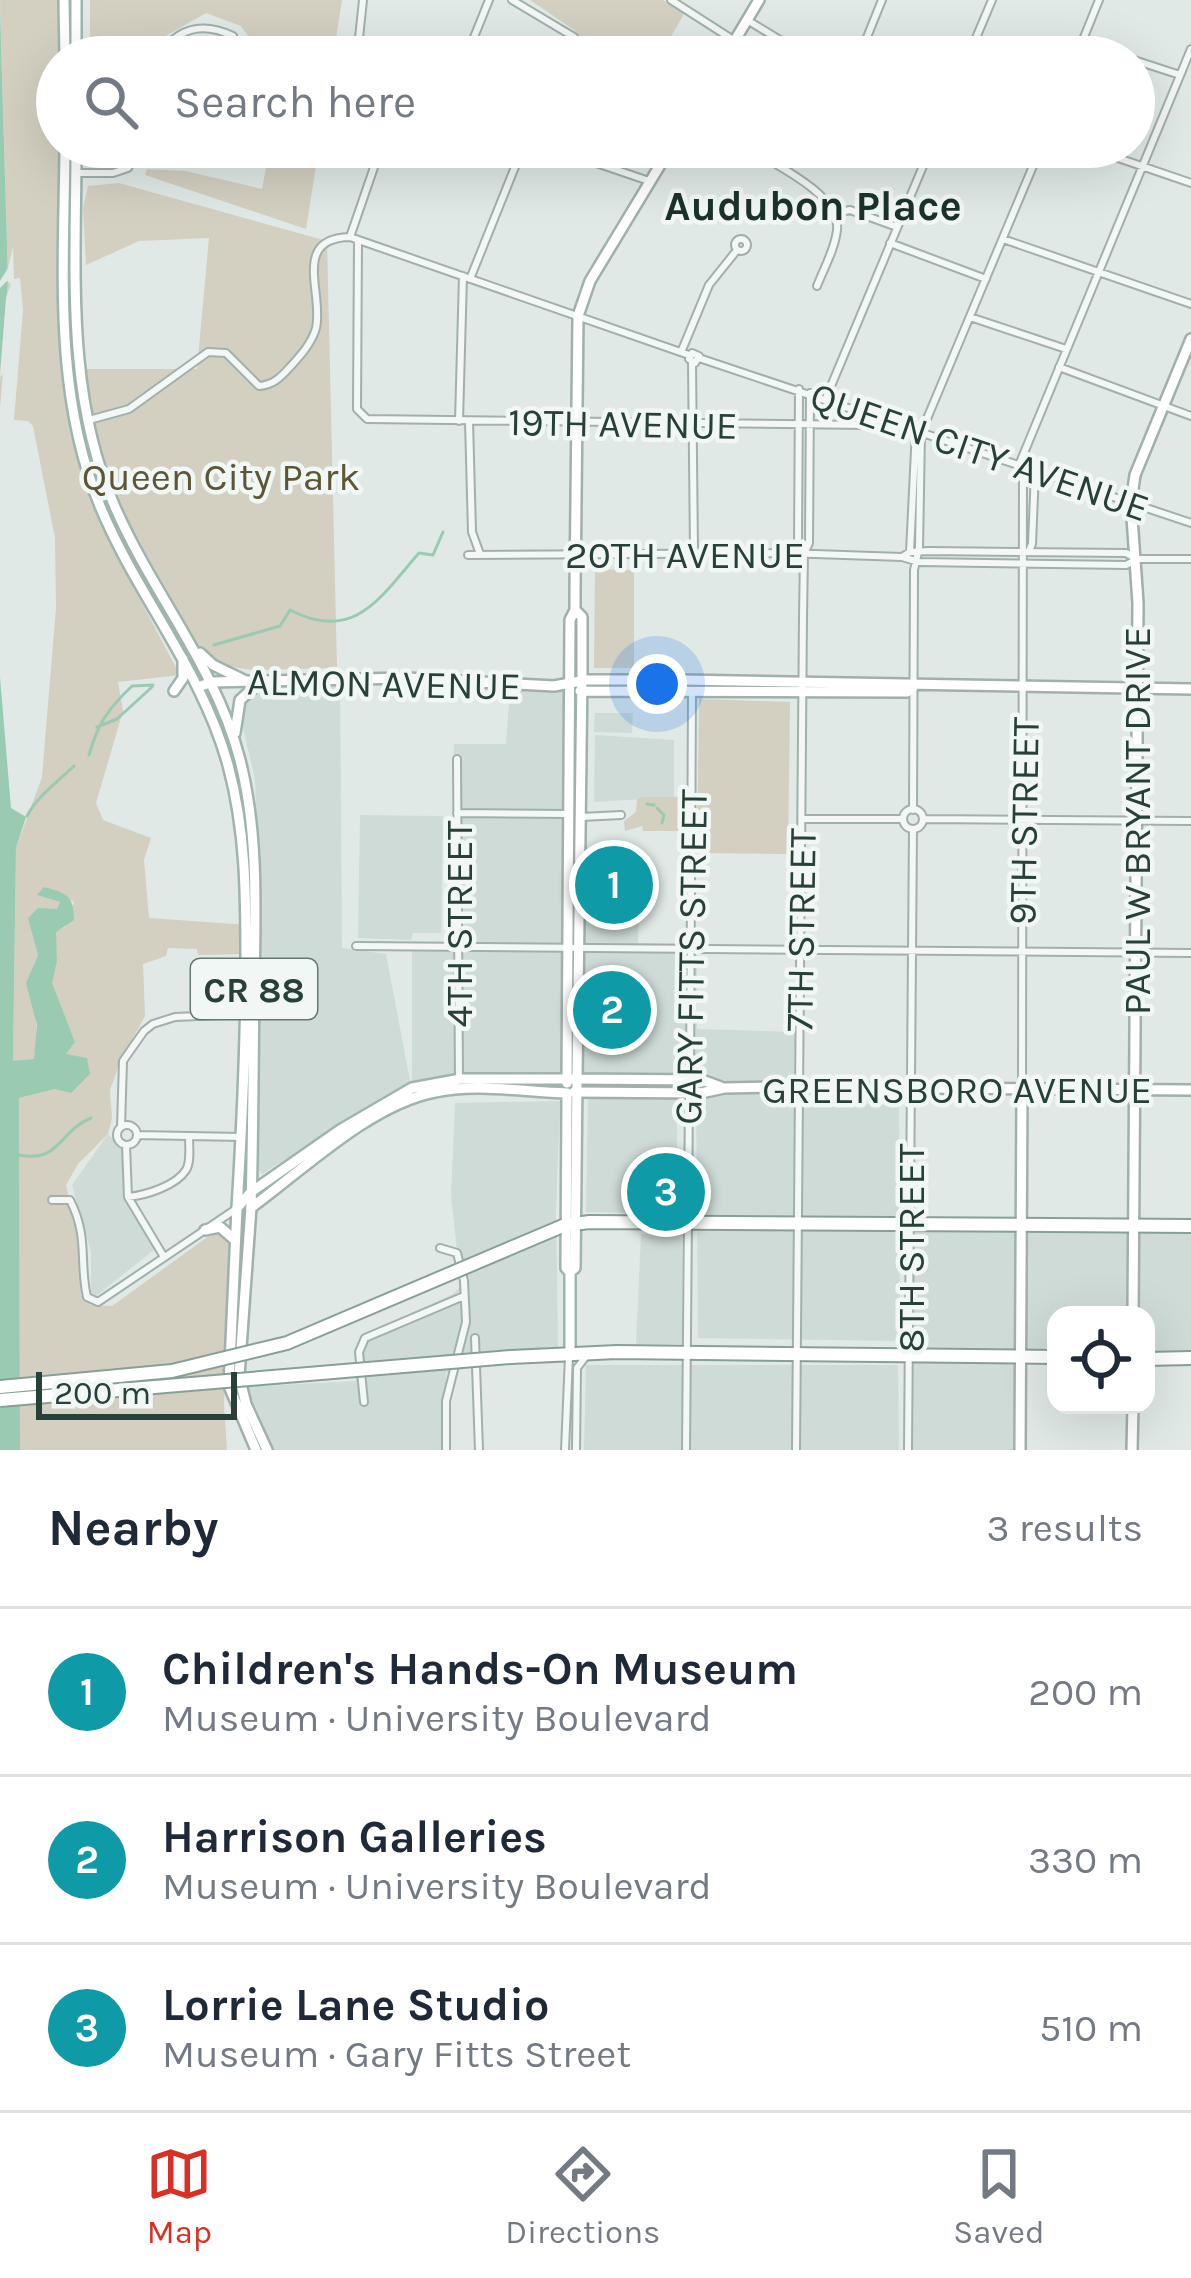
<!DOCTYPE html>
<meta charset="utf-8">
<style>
:root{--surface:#fff;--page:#f6f6f7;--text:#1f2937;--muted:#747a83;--line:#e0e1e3;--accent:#d93025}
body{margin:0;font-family:Karla,sans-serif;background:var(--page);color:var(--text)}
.controls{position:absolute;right:36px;bottom:36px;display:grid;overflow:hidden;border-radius:24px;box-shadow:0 12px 48px #0002}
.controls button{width:108px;height:108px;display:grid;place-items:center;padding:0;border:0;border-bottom:3px solid var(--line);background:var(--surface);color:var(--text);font:60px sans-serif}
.scale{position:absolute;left:36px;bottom:30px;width:201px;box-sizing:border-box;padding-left:12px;border:6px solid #284138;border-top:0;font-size:33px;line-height:42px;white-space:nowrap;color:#284138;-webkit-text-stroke:9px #f0f7f4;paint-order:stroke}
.you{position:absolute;left:657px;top:684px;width:42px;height:42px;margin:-30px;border:9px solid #fff;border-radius:50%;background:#1a73e8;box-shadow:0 0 0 18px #1a73e833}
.badge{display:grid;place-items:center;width:78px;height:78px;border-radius:50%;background:var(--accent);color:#fff;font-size:39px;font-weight:700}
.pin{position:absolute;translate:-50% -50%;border:6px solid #fff;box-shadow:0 3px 12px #0006}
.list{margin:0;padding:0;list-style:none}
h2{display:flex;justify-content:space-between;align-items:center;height:156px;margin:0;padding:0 48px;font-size:51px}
h2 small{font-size:39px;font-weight:400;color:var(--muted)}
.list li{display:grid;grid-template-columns:78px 1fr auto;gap:36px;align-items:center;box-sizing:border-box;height:168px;padding:0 48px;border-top:3px solid var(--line)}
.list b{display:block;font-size:45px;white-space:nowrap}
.list p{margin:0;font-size:39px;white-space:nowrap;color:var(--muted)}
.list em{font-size:39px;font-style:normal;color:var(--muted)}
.icon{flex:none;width:66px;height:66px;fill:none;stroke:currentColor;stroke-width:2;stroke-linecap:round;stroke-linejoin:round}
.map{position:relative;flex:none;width:1191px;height:1450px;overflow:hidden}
.search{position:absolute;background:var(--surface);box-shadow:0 12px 48px #0002;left:36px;right:36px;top:36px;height:132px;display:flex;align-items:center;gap:30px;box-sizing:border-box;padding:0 42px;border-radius:66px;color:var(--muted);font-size:45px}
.sheet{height:660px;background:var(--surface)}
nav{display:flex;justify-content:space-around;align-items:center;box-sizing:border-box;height:168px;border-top:3px solid var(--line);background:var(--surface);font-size:33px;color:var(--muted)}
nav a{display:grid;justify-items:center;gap:6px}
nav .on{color:var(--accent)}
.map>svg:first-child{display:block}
.built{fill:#cedbd6}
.green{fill:#d3cfc1}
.water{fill:#9acab2}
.pier{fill:#e0e9e6}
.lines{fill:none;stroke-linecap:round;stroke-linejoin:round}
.stream{stroke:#9acab2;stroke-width:3}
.street-casing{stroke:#a1b0ab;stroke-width:10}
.secondary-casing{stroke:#a1b0ab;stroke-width:14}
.primary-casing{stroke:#9fb5ac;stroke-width:14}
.highway-casing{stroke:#87a096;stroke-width:16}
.street{stroke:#f3f8f6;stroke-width:6}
.secondary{stroke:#fff;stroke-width:9}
.primary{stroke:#fff;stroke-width:9}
.highway{stroke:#fff;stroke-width:12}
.highway-bridge-casing{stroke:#87a096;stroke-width:16;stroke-linecap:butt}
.highway-bridge{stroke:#fff;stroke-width:12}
.labels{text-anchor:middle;stroke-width:9;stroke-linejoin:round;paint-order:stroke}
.shield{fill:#f0f7f4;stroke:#647870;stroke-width:3}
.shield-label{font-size:36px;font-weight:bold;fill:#284138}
.street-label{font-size:39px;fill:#284138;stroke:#f0f7f4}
.park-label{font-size:39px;fill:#5d5535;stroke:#f0f7f4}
.neighbourhood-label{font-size:42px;font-weight:bold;fill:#1b322a;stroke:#f0f7f4}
</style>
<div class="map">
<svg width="1191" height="1450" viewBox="0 0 1191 1450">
<rect width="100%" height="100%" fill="#e0e9e6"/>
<!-- built -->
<path class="built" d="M511 677 588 683 574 872 640 874 638 943 697 944V1029L795 1032 793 1101 899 1105 900 1341 698 1338 696 1087 412 1083V947L452 943 454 744H506Z
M340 686 342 948 386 954 410 1081 262 1174 255 1166 257 827 255 779 241 719 243 703 255 690Z
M595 713H633L632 733 594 732Z
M595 735 674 740V797L594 802Z
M360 815 443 816 441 933H413L411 940 358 938Z
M677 1097V1214L586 1212 588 1098Z
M560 1101 556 1211 558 1347 446 1373 444 1450H274L247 1387 356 1381 355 1356 363 1335 453 1294 461 1286 451 1196 455 1103Z
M108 1134 124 1151 134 1201 160 1245 91 1300V1252L72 1185Z
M910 1226 1191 1227V1358H1146V1315H1056V1357L1020 1356V1450H908Z
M682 1233V1344H636L641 1234Z
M586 1365H898L899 1450H584Z"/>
<!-- green -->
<path class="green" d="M0 0H58L62 359 71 437 110 543 180 675 118 682 123 711 96 803 103 820 151 838 144 860 149 918 249 925V954L198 955 197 949 168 948 166 956 143 964 145 1016 120 1062 110 1090 112 1118 108 1134 78 1164 66 1185 80 1246 81 1295 91 1305 112 1306 213 1233 223 1232 230 1238 224 1404 227 1450H20L19 1098 55 1089 65 1055 75 1042 51 983 57 961 55 931 65 927 74 902 45 887 38 895 60 902 57 909 29 918 38 956C24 979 32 996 36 1021 38 1033 35 1048 34 1060L13 1062 16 848 42 777 56 608 55 538 33 426 28 421 14 420 23 310 20 278 14 279 9 298 0 409V284L8 279Z
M90 0H342L333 57H287L259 52 241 26 206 13 155 42 149 57H90Z
M530 0H663L684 14 659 57H624L614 43 598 57 574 30Z
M270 147H319L306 229 145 175 147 169 186 171 262 189Z
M119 183 327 241 337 668 252 670 225 666 192 645 136 550 101 476 83 369H197L209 238 139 241 86 265 83 209 88 186Z
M595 569 634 570V668H594Z
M699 699 790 702 788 854 697 853Z
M642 797H680L679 831H643L642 826 625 831 624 821 636 812 637 799Z"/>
<!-- water -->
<path class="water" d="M0 7 8 279 0 371Z
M0 677 11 808 26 817 16 848 13 1061 34 1059 37 1025 26 983 38 955 28 918 38 908 57 909 60 902 37 895 44 887C67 893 74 896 74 920L56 932 57 961 52 983 75 1042 66 1054 87 1058 90 1074 71 1093 55 1089 19 1098 20 1450H0Z"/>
<!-- pier -->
<path class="pier" d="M13 246 14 280 6 372 0 377 6 298 11 284 7 281 0 288V281L8 268Z"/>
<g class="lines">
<!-- stream -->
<path class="stream" d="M214 645 280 626 290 610C355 644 381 596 419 553L433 555 443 532
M97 727 117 719 152 687
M89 755C98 723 108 709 132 686L153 685
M647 804 654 805
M657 808 664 815 662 823
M27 816C37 797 57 782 74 766
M19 1155C60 1163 59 1131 91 1118"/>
<defs>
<path id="street" d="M512 0 574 37 590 57
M671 0 735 41
M747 20 808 57
M1082 43 1124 57
M158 57C177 28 201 21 233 36L242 57
M357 57 363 0
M466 57 489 0
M859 57 882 0
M968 57 992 0
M1076 57 1099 0
M1134 60 1180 75
M152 147H159
M549 147 649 181
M747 147C773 164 841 194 837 230 835 249 824 268 817 286
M1086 147 1191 183
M78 173H113L128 168 138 147
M835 213 850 210 897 227
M350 237 381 147
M735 245a6 6 0 1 1 12 0a6 6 0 1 1-12 0Z
M1003 239 1191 304
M358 241 357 409 367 419 868 425 882 418
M890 243 986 279
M470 279 523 147
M970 317 1066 349
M682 350 709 285 737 250
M692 353 699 356 695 363 689 359Z
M699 358 1191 523
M692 363 694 551
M1059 367 1191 416
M799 389 798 544 804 554
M826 398 931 147
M89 420 129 409 208 352 226 353 259 386C273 385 280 378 290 367 300 356 312 343 316 328 324 294 291 238 350 237L689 355
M459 421 463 276
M469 421 472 532 480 554
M1019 465 1191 49
M1029 551 1032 544 1035 471
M910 552 916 430
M468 555 786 553 902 557 919 562 1126 565 1134 561
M902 557 910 552 929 551 1126 553 1137 559H1191
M457 759 459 1080
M903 819a10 10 0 1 1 20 0a10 10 0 1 1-20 0Z
M913 810 914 570 919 548 921 433 1041 147
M457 813 568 814
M581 817 621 815
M802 819H903
M923 819 1191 821
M356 946 1191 953
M690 1080 692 692
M1022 1089 1023 467
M117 1135a10 10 0 1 1 20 0a10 10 0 1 1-20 0Z
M121 1127 123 1061 144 1031 153 1024 175 1017 244 1014
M137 1135 241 1137
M126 1145 128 1197 164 1257
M128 1197C146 1195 176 1186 186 1170 191 1162 189 1147 189 1137
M52 1200H70C89 1237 79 1262 87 1297L98 1302 236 1209
M440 1248 457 1253 464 1281 466 1322 446 1401V1450
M475 1338 479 1450
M364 1402 359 1352 365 1338 464 1296
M565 1450 569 1356
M576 1450 577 1368 587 1355
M686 1450 689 1094
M796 1450 803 617 804 554 809 543 810 393
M908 1450 913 829"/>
<path id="secondary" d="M725 57 759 0
M671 147 590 281 578 316 575 591V610L582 617V671L577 1079 702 1080 721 1087
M198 687 212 682 406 678 554 686 586 680H682L1191 689
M580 691 907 692 914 686
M567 1083 570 620 575 610
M574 1092 701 1093 724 1088 786 1087 1191 1090
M251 1207 239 1376 246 1404 267 1450
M237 1208 229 1386 256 1450
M205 1230 220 1227 235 1240
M1133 1315 1138 603 1131 503 1135 475 1191 339
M1020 1450 1022 1089
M1132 1450 1133 1405"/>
<path id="primary" d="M64 0 65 57
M76 57V0
M65 147C64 267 53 393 100 506 137 596 202 670 228 765 246 831 246 896 246 963 246 1046 242 1127 237 1208
M76 147C76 268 65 395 115 507 153 594 216 667 240 760 259 834 255 913 254 988 253 1061 253 1134 251 1207
M200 653 213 665 246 681
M174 691 183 678V659
M235 733 240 700 261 681
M252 1207C304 1169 371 1104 435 1092 477 1083 524 1092 567 1093L566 1268 570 1272V1353
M237 1208 251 1192 340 1130 412 1088 461 1079H577L575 1268 570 1272"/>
<path id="highway" d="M513 1247 565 1225 590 1222 1191 1226
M511 1357 617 1352 1056 1357
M1146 1359 1191 1358"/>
</defs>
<!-- street casing -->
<use href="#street" class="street-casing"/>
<!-- secondary casing -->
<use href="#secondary" class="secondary-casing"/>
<!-- primary casing -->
<use href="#primary" class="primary-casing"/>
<!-- highway casing -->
<use href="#highway" class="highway-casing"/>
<!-- street -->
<use href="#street" class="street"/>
<!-- secondary -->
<use href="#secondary" class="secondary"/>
<!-- primary -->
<use href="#primary" class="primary"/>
<!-- highway -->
<use href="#highway" class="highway"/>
<defs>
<path id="highway-bridge" d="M0 1387 172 1371 287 1343 513 1247
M0 1400 511 1357"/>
</defs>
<!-- highway-bridge casing -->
<use href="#highway-bridge" class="highway-bridge-casing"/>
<!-- highway-bridge -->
<use href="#highway-bridge" class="highway-bridge"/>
</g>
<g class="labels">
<!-- shield labels -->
<rect class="shield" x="191" y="959" width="126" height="60" rx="9"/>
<g class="shield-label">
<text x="254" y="1002">CR 88</text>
</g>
<!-- street labels -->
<g class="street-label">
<text transform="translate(623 423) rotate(1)" y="14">19TH AVENUE</text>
<text transform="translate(980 451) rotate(19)" y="14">QUEEN CITY AVENUE</text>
<text x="685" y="568">20TH AVENUE</text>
<text transform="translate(384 683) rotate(1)" y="14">ALMON AVENUE</text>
<text transform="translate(1023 821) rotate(-89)" y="14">9TH STREET</text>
<text transform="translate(1136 821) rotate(-90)" y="14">PAUL W BRYANT DRIVE</text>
<text transform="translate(458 924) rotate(-90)" y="14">4TH STREET</text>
<text transform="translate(800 930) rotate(-89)" y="14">7TH STREET</text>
<text transform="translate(690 957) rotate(-89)" y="14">GARY FITTS STREET</text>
<text x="957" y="1103">GREENSBORO AVENUE</text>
<text transform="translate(910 1248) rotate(-90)" y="14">8TH STREET</text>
</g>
<!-- park labels -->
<g class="park-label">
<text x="221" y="490">Queen City Park</text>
</g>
<!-- neighbourhood labels -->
<g class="neighbourhood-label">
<text x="813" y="220">Audubon Place</text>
</g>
</g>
</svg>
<div class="controls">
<button><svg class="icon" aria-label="locate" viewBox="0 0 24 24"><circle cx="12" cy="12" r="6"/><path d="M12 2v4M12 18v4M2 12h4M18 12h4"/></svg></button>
</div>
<div class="scale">200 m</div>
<div class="you"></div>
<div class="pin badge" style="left:614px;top:885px;background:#0f9aa8">1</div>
<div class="pin badge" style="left:612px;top:1010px;background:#0f9aa8">2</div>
<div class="pin badge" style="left:666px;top:1192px;background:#0f9aa8">3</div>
<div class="search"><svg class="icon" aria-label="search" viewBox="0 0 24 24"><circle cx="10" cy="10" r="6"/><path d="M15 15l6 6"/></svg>Search here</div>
</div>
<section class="sheet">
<h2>Nearby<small>3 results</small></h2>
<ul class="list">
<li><span class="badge" style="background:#0f9aa8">1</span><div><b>Children's Hands-On Museum</b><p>Museum · University Boulevard</p></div><em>200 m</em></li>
<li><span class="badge" style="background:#0f9aa8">2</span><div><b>Harrison Galleries</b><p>Museum · University Boulevard</p></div><em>330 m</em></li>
<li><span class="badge" style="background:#0f9aa8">3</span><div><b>Lorrie Lane Studio</b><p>Museum · Gary Fitts Street</p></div><em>510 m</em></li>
</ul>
</section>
<nav>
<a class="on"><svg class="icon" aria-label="map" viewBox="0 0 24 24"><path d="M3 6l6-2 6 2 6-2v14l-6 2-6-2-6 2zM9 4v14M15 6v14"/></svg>Map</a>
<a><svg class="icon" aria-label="directions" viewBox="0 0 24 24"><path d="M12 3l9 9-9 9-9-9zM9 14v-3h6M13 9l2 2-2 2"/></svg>Directions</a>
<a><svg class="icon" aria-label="saved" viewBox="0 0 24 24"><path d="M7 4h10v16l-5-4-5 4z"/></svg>Saved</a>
</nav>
